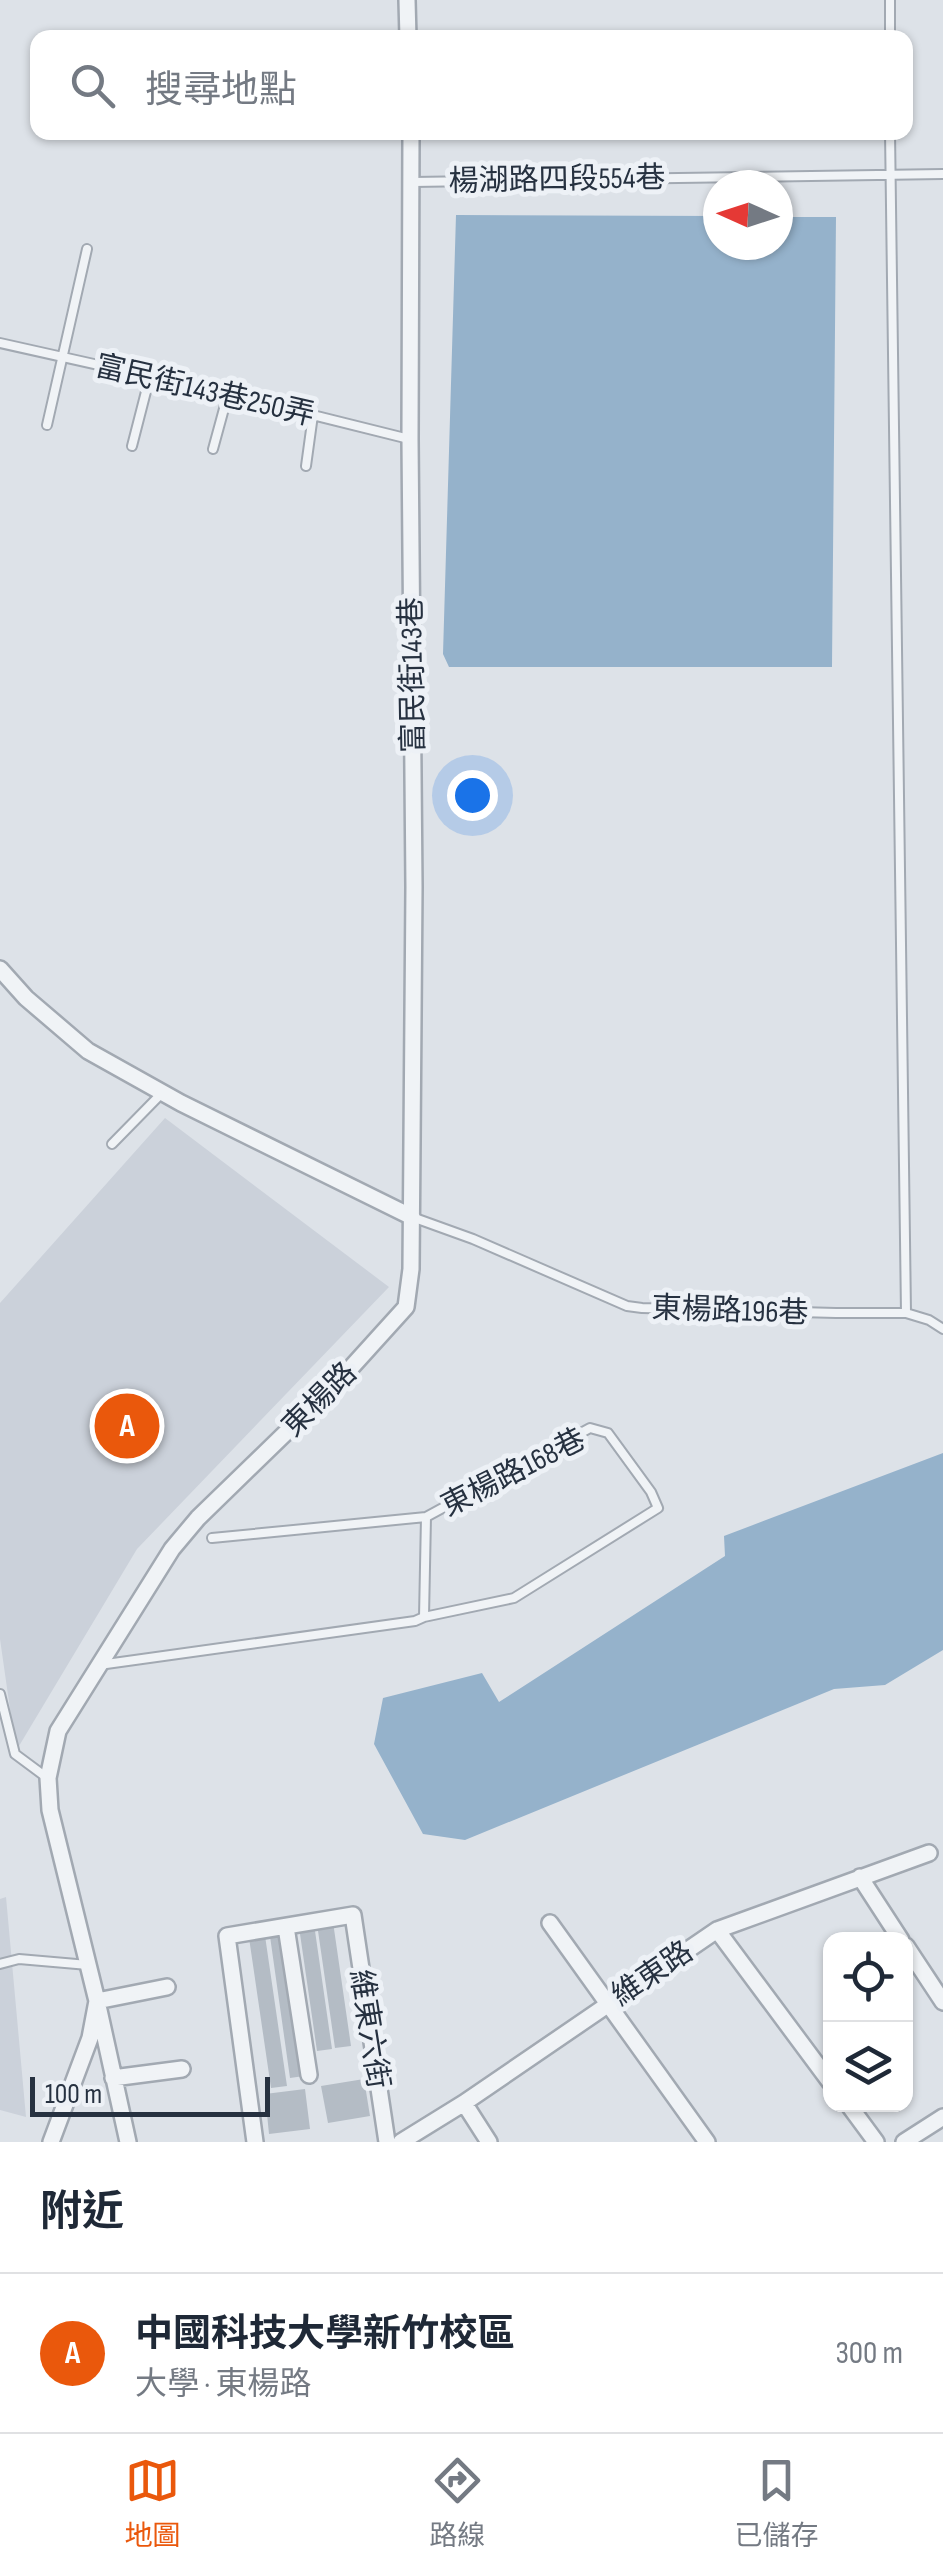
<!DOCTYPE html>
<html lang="zh-TW">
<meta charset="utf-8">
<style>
:root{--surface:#fff;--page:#f2f2f3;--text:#1f2937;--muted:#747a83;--line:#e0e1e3;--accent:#ea580c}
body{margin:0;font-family:"Sofia Sans Condensed","Noto Sans TC",sans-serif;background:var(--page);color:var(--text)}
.controls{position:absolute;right:30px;bottom:30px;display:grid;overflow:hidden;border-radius:20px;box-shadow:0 2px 8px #0004}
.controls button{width:90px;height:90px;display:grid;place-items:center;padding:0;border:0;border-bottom:2px solid var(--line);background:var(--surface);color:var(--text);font:50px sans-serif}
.compass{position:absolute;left:703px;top:170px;width:90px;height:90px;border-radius:50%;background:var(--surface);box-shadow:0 2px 8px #0004;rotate:273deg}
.scale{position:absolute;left:30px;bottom:25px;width:240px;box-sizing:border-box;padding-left:10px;border:5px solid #263140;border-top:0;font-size:28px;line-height:35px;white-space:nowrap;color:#263140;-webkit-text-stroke:8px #edf1f6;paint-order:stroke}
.you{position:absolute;left:472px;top:795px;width:35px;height:35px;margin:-25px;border:8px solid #fff;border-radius:50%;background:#1a73e8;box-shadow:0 0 0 15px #1a73e833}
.badge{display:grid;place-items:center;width:65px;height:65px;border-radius:50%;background:var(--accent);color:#fff;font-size:32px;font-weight:700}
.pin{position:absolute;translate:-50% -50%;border:5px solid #fff;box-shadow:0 2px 10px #0006}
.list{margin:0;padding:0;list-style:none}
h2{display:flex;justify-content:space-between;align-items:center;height:130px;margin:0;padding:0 40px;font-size:42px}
h2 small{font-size:32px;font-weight:400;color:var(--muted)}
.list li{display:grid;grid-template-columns:65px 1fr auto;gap:30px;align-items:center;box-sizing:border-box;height:160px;padding:0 40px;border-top:2px solid var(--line)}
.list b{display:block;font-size:38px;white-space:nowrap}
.list p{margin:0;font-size:32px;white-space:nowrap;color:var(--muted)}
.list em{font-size:32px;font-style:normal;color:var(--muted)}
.icon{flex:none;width:55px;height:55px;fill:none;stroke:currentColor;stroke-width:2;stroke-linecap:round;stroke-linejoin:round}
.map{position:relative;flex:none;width:943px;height:2142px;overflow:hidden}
.search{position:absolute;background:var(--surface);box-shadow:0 2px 8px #0004;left:30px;right:30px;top:30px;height:110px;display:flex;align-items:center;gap:25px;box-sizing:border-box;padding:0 35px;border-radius:20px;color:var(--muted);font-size:38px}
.sheet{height:290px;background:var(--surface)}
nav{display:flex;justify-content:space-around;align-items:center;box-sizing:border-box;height:140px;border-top:2px solid var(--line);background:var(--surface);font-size:28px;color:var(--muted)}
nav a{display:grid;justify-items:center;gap:5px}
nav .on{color:var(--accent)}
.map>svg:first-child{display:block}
.built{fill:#cbd1da}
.water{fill:#95b2cb}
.building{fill:#b4bcc5}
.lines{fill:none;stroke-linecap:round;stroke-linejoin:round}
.service-casing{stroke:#a2a9b2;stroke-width:12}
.minor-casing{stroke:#a2a9b2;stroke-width:20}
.service{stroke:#f0f3f6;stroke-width:8}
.minor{stroke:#f0f3f6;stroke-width:15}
.labels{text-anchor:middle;stroke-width:10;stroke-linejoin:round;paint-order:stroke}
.street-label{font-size:30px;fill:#263140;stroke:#edf1f6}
</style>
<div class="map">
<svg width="943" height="2142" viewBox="0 0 943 2142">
<rect width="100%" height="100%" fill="#dde2e8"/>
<!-- built -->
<path class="built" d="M165 1118 389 1287 137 1549 16 1751 0 1639V1303Z
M6 1897 26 2117 0 2110V1899Z"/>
<!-- water -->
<path class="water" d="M456 215 718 216V245H778V217H836L832 667H449L443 654Z
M943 1453V1650L885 1685 834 1689 465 1840 423 1834 374 1744 383 1698 482 1673 499 1702 725 1556 724 1536Z"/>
<!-- building -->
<path class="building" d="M283 1920 304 2076 290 2078 268 1922Z
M333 1922 351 2046 335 2048 317 1924Z
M314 1924 332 2049 317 2051 299 1927Z
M264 1929 287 2086 271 2088 248 1931Z
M364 2079 370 2116 328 2123 321 2086Z
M305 2089 310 2129 269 2134 265 2094Z"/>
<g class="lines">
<defs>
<path id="service" d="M890 0V38
M890 132 906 1313
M413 182 943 174
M0 343 228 394 409 439
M47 425 87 249
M132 446 150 376
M213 449 228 394
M306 466 313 415
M112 1144 162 1093
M412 1217 473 1239 627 1306 642 1308 836 1313H906L929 1320 943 1329
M424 1617 426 1517
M99 1665 415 1621 424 1617 514 1598 658 1508 651 1492 608 1433 590 1428 426 1517 212 1538
M0 1694 15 1754 46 1777
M0 1964 19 1959 88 1965"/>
<path id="minor" d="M407 0 408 38
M0 969 26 998 88 1051 181 1103 412 1217
M860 1877 901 1940
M550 1923 707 2142
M286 1927 309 2075
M717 1930 830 2082
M906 1946 943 2002
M113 2078 182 2069
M464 2103 489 2142
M848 2104 876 2142
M51 2142 90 2038 97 2001 50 1810 48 1778 58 1731 172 1549 198 1518 339 1381 406 1307 411 1269 414 887 410 439 411 132
M128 2142 97 2001 167 1987
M255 2142 227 1936 353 1915 387 2142
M401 2142 464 2103 717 1930 929 1853
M904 2142 943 2117"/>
</defs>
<!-- service casing -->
<use href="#service" class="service-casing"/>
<!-- minor casing -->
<use href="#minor" class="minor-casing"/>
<!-- service -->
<use href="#service" class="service"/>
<!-- minor -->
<use href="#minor" class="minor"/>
</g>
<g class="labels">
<!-- street labels -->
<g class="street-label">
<text transform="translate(557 179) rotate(-1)" y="10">楊湖路四段554巷</text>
<text transform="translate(205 390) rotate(13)" y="10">富民街143巷250弄</text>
<text transform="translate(412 675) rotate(-91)" y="10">富民街143巷</text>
<text transform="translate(730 1310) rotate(2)" y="10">東楊路196巷</text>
<text transform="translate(319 1399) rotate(-45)" y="10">東楊路</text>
<text transform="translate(513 1472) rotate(-27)" y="10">東楊路168巷</text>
<text transform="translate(652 1973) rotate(-34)" y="10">維東路</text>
<text transform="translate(370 2029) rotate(81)" y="10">維東六街</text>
</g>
</g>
</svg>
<div class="controls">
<button><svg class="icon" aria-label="locate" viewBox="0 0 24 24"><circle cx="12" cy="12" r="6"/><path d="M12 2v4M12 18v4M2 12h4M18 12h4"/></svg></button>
<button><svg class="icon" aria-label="layers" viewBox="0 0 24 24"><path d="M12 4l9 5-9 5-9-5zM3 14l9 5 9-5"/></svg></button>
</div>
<svg class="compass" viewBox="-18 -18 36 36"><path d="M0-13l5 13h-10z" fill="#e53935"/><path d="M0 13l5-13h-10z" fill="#747a83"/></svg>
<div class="scale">100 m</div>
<div class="you"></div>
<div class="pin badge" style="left:127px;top:1426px">A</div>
<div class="search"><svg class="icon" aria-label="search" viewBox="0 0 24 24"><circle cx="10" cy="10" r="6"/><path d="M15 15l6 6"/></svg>搜尋地點</div>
</div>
<section class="sheet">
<h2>附近<small></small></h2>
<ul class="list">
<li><span class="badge">A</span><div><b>中國科技大學新竹校區</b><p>大學 · 東楊路</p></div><em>300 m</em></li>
</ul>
</section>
<nav>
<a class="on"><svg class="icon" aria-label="map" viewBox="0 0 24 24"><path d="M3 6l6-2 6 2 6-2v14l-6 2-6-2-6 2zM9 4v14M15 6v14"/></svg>地圖</a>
<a><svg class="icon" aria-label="directions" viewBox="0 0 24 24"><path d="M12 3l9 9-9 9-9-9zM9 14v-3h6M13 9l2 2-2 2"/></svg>路線</a>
<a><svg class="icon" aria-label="saved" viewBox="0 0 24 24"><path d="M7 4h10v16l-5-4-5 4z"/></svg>已儲存</a>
</nav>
